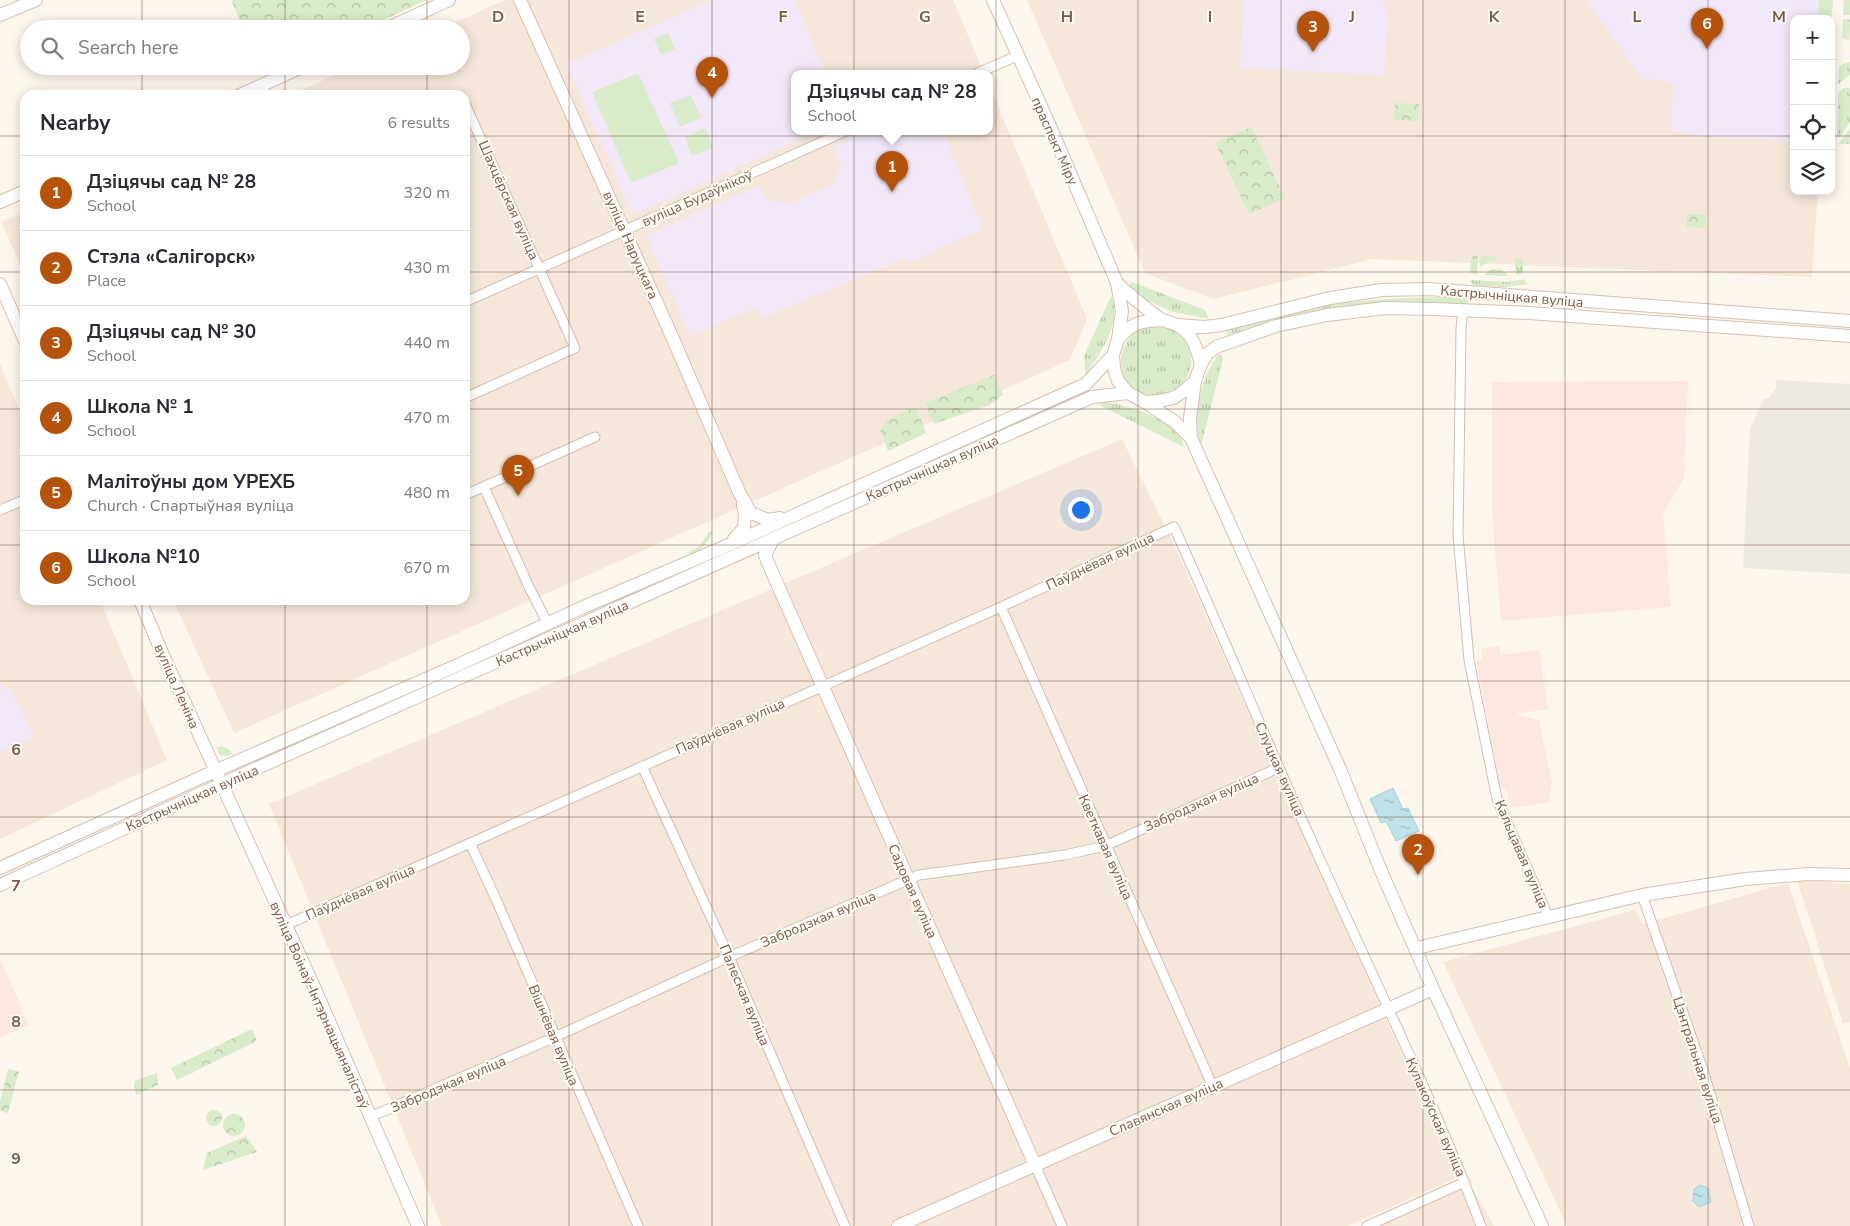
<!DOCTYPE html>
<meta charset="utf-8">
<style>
:root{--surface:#fff;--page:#f2f2f3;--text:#2b2b33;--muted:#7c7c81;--line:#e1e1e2;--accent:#b45309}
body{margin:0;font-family:"Nunito Sans",sans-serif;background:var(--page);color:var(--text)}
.controls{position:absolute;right:15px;top:15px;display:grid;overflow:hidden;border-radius:10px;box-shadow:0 2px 12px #0003}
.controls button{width:45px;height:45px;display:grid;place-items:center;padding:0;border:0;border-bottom:1px solid var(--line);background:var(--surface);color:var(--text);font:25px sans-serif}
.you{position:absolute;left:1080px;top:509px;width:18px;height:18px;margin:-12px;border:4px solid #fff;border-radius:50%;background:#1a73e8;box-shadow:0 0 0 8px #1a73e833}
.badge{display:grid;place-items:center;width:32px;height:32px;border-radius:50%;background:var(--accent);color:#fff;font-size:16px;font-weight:700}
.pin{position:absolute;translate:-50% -41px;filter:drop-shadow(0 1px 2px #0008)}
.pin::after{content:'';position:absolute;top:26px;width:18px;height:15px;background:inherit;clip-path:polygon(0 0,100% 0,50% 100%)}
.popup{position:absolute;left:791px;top:70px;width:202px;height:65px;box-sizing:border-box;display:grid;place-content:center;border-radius:10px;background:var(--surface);filter:drop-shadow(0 1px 4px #0005);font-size:16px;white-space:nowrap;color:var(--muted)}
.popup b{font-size:19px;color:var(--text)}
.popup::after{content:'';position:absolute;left:50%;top:100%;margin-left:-10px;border:10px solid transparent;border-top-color:var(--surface)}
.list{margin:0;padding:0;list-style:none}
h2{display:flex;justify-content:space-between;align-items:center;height:65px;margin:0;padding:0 20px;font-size:21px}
h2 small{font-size:16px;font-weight:400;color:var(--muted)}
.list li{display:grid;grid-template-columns:32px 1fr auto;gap:15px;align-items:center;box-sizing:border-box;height:75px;padding:0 20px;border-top:1px solid var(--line)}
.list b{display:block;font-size:19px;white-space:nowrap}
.list p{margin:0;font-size:16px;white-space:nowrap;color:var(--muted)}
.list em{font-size:16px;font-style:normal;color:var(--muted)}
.icon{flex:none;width:28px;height:28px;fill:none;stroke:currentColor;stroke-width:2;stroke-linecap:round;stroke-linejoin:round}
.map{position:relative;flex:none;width:1850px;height:1226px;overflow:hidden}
.search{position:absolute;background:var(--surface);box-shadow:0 2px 12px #0003;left:20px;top:20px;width:450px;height:55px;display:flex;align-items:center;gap:12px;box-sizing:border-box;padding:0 18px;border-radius:28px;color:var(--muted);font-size:19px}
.panel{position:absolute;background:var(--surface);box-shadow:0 2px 12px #0003;left:20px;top:90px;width:450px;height:515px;border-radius:15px}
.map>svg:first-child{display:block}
.residential{fill:#f5e8da}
.commercial{fill:#fde8e0}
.industrial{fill:#efe9e4}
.education{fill:#f3e8fa}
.grass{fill:url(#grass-tufts)}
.forest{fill:url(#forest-crowns)}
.pitch{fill:#d8ecc9}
.water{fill:url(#water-ripples);stroke:#a5d3da}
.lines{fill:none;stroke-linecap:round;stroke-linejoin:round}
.street-casing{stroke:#d1beb0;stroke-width:11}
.secondary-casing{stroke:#d6c0b0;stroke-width:14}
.street{stroke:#fff;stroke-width:9}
.secondary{stroke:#fff;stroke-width:12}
.grid{fill:none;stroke:#7a5c4d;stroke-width:1;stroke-opacity:0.55}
.labels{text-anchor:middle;stroke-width:4;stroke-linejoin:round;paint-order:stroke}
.street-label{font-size:14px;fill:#7a5c4d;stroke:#fffaf3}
.grid-label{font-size:16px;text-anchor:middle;font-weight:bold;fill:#7a5c4d;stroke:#fffaf3;stroke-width:4;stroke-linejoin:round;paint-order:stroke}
</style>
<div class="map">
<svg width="1850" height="1226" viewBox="0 0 1850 1226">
<defs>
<pattern id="grass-tufts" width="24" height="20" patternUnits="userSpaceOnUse" patternTransform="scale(1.25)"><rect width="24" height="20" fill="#d8ecc9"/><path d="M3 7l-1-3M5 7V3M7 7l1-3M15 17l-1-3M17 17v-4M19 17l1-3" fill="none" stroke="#b4c2a5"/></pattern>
<pattern id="forest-crowns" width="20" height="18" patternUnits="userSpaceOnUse" patternTransform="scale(1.25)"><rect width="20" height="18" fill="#d8ecc9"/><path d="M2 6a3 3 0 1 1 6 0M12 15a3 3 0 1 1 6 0" fill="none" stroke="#b4c2a5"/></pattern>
<pattern id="water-ripples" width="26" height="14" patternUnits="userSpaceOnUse" patternTransform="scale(1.25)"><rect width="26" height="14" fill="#bfe3e8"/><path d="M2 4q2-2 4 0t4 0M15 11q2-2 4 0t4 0" fill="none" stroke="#a0bbbe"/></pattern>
</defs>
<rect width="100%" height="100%" fill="#fdf6ec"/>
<!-- residential -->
<path class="residential" d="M505 0H953L984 73H794V131H990V87L1087 319 1070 360 234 733 173 600H465V95H290L355 66H461V29H440Z
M1027 0H1830L1829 19H1794V191H1818L1812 277 1372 259 1213 299 1145 273Z
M25 212V275L1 222Z
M0 364 25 424V600H100L167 760 0 839Z
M1122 439 1173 542 1457 1178 1348 1226H442L269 804Z
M1797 880 1850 884V1022L1843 1024Z
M1788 883 1850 1068V1226H1567L1443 962 1635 910 1643 924Z
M1463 1187 1473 1189 1494 1226H1377Z"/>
<!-- commercial -->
<path class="commercial" d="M1688 381 1684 478 1663 514 1671 607 1501 621 1492 511V382Z
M1499 646 1501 655 1539 650 1548 709 1515 714 1539 720 1552 783 1549 802 1511 808 1507 790 1500 786 1476 660 1482 659 1481 649Z
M0 958 29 1025 0 1037Z"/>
<!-- industrial -->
<path class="industrial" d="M1777 380 1850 384V574L1743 568 1750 428 1764 399 1769 398 1777 387 1775 383Z"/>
<!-- education -->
<path class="education" d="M711 0H795L825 73H794V131H817L633 215 566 64Z
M1244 0H1383L1387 15 1385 75 1240 68Z
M1586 0H1819L1818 19H1794V141L1694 136 1683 134 1671 128 1673 82 1642 79Z
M867 131H940L945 137 983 229 912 261 904 258 762 318 757 307 690 336 646 235 760 186 765 197 787 205 833 184 841 166 833 146Z
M0 683 4 689 10 688 34 737 0 751Z"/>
<!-- grass -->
<path class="grass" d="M1819 0H1833L1831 22V19H1818Z
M1844 0H1850V15H1843Z
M1843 19 1850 20 1849 41 1842 38Z
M1848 62H1850V75L1838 84 1839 66Z
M1844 88H1850V122L1840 137H1837L1838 93Z
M1848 130 1850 131V144H1839Z
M1474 255 1478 257 1477 274 1470 273 1471 259Z
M1481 255 1497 257 1496 261 1488 262 1480 267Z
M1519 258 1523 259V273L1517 275 1515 270V259Z
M1501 269 1509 276 1484 275 1490 270Z
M1524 279 1527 284 1507 287 1475 286 1471 283 1470 280 1507 282Z
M1132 282 1205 310 1209 319 1170 311 1134 294 1129 283Z
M1111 296C1123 324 1100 352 1086 375L1084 356Z
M1445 297 1468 300 1467 304 1293 317 1227 335 1226 330C1251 323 1277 314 1303 309 1350 300 1397 298 1445 297Z
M1121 361a35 35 0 1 1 70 0a35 35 0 1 1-70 0Z
M1221 353 1223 359 1202 442 1199 444C1198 432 1196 420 1197 409 1198 396 1210 360 1221 353Z
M1098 401C1122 403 1180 419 1184 447L1101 406Z
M713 531C708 542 700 554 687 554L688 552 699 547 709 532Z
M221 746 230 750 232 754 228 756 220 755 216 748Z"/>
<!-- forest -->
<path class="forest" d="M231 0H427L363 29H244Z
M1395 103 1419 104 1418 121 1394 120Z
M1251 127 1285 198 1249 214 1215 143Z
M1687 214 1706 215 1705 228 1686 227Z
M994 375 1003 395 989 405 934 424 925 403Z
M916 407 926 433 888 451 880 430 888 419Z
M252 1029 257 1041 177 1080 171 1068Z
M8 1069 19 1071 8 1113 0 1111V1102Z
M157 1073 158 1085 136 1095 134 1081Z
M206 1118a8 8 0 1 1 16 0a8 8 0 1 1-16 0Z
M223 1125a11 11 0 1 1 22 0a11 11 0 1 1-22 0Z
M246 1136 257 1152 203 1170 207 1153Z"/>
<!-- pitch -->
<path class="pitch" d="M668 33 675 49 661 55 654 39Z
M638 73 679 163 631 183 592 92Z
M691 95 701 118 680 127 670 103Z
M705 128 713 148 692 156 685 137Z"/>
<!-- water -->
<path class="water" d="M1393 788 1403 809 1408 808 1419 831 1396 841 1386 821 1381 823 1370 799Z
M1700 1185 1708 1188 1711 1202 1699 1207 1693 1201 1694 1189Z"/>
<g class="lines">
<defs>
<path id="street" d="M978 73 1017 56
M262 86 266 95
M465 104 575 348 465 398
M465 302 846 131
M1463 310 1461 329 1458 535 1469 660 1497 799 1548 916
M484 487 529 587 548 624
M465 495 595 437
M0 510 24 500
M1001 607 1213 1087
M642 766 729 957 845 1226
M470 843 495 897 638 1226
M1642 895 1704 1073 1749 1226
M286 925 1001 607 1174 527C1225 639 1271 753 1322 864 1376 984 1435 1103 1481 1226
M370 1117 555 1037 729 957 919 875 1065 855 1105 846 1278 768
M1035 1165 1062 1226
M1367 1226 1465 1182"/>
<path id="secondary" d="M520 0 670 332 739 492 751 513 768 520 780 518
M993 0 1050 126 1117 283 1122 311 1118 339 1113 355 1114 368 1118 381 1128 393 1145 402 1175 422 1191 438
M0 15 36 0
M386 29 449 0
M240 95 304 66
M0 202 25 191
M1117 283C1130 296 1144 307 1159 318 1165 322 1171 322 1177 325 1192 332 1197 349 1201 364
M0 284 25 341
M1178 325 1205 327 1221 325 1330 298 1382 290 1429 289 1850 321
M1118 339C1133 322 1140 321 1162 320
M1145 402C1173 400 1175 400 1195 381
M734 539 744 528 745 516 743 504
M773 539 765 555 768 563 1035 1165
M140 600 163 655 315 989 418 1226
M0 868 215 771 458 665 581 608 724 547 1086 384 1113 355
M0 885 246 773 1092 397 1128 393
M1417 948 1642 895 1746 879 1808 874 1850 875
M898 1226 1433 989
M1542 1226 1433 989 1381 871 1340 769 1191 438 1190 418 1195 381 1201 364 1207 354 1216 347 1276 326 1327 315 1385 308 1433 309 1529 313 1850 336"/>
</defs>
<!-- street casing -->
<use href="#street" class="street-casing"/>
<!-- secondary casing -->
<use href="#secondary" class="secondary-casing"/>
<!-- street -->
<use href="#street" class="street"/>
<!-- secondary -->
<use href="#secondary" class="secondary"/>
</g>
<!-- grid -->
<path class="grid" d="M142 0V29M285 0V29M427 0V29M569 0V1226M712 0V1226M854 0V1226M996 0V1226M1138 0V1226M1281 0V1226M1423 0V1226M1565 0V1226M1708 0V1226M142 66V95M285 66V95M427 66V95M0 136H25M465 136H1794M1831 136H1850M0 272H25M465 272H1850M0 409H25M465 409H1850M0 545H25M465 545H1850M142 600V1226M285 600V1226M427 600V1226M0 681H1850M0 817H1850M0 954H1850M0 1090H1850"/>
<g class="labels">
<!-- street labels -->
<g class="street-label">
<text transform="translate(1055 141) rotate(66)" y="5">праспект Міру</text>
<text transform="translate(697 198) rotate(-24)" y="5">вуліца Будаўнікоў</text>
<text transform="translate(509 200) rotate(66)" y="5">Шахцёрская вуліца</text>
<text transform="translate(631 245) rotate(66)" y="5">вуліца Наруцкага</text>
<text transform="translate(1512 296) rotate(5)" y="5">Кастрычніцкая вуліца</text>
<text transform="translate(932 468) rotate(-24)" y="5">Кастрычніцкая вуліца</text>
<text transform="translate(1100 561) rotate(-25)" y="5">Паўднёвая вуліца</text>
<text transform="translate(562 633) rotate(-24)" y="5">Кастрычніцкая вуліца</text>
<text transform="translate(177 686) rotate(66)" y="5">вуліца Леніна</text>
<text transform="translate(730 726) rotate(-24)" y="5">Паўднёвая вуліца</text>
<text transform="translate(1280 769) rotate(66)" y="5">Слуцкая вуліца</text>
<text transform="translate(192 798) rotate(-24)" y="5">Кастрычніцкая вуліца</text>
<text transform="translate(1201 802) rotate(-24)" y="5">Забродзкая вуліца</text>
<text transform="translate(1106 847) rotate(66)" y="5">Кветкавая вуліца</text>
<text transform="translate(1522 854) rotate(67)" y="5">Кальцавая вуліца</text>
<text transform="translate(913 891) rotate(66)" y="5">Садовая вуліца</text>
<text transform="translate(360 892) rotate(-24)" y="5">Паўднёвая вуліца</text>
<text transform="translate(818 919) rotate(-23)" y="5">Забродзкая вуліца</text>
<text transform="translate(745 995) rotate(67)" y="5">Палеская вуліца</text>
<text transform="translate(320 1005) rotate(66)" y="5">вуліца Воінаў-Інтэрнацыяналістаў</text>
<text transform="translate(554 1035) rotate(67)" y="5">Вішнёвая вуліца</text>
<text transform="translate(1698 1060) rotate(72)" y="5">Цэнтральная вуліца</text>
<text transform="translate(448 1084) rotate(-23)" y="5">Забродзкая вуліца</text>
<text transform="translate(1166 1107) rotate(-24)" y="5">Славянская вуліца</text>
<text transform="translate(1436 1117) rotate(66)" y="5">Кулакоўская вуліца</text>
</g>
</g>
<g class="grid-label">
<text x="498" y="22">D</text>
<text x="640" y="22">E</text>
<text x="783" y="22">F</text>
<text x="925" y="22">G</text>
<text x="1067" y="22">H</text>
<text x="1210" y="22">I</text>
<text x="1352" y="22">J</text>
<text x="1494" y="22">K</text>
<text x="1637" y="22">L</text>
<text x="1779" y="22">M</text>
<text x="16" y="755">6</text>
<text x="16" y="891">7</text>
<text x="16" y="1027">8</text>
<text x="16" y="1164">9</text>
</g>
</svg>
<div class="controls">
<button>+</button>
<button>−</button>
<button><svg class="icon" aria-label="locate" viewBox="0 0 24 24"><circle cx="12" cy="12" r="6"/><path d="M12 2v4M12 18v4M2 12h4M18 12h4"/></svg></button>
<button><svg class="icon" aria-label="layers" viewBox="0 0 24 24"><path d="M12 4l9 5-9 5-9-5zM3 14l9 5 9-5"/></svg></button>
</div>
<div class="you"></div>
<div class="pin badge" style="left:892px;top:192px">1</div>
<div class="popup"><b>Дзіцячы сад № 28</b>School</div>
<div class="pin badge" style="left:1418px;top:875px">2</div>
<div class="pin badge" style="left:1313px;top:52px">3</div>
<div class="pin badge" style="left:712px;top:98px">4</div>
<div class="pin badge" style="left:518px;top:496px">5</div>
<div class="pin badge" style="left:1707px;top:49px">6</div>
<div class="search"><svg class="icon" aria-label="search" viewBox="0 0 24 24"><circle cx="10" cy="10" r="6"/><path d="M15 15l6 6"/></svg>Search here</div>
<section class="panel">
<h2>Nearby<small>6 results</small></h2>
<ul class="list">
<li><span class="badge">1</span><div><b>Дзіцячы сад № 28</b><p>School</p></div><em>320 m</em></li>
<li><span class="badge">2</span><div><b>Стэла «Салігорск»</b><p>Place</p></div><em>430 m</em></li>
<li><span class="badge">3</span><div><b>Дзіцячы сад № 30</b><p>School</p></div><em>440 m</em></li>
<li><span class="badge">4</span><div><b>Школа № 1</b><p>School</p></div><em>470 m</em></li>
<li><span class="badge">5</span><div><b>Малітоўны дом УРЕХБ</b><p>Church · Спартыўная вуліца</p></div><em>480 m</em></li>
<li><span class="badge">6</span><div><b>Школа №10</b><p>School</p></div><em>670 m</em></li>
</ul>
</section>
</div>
